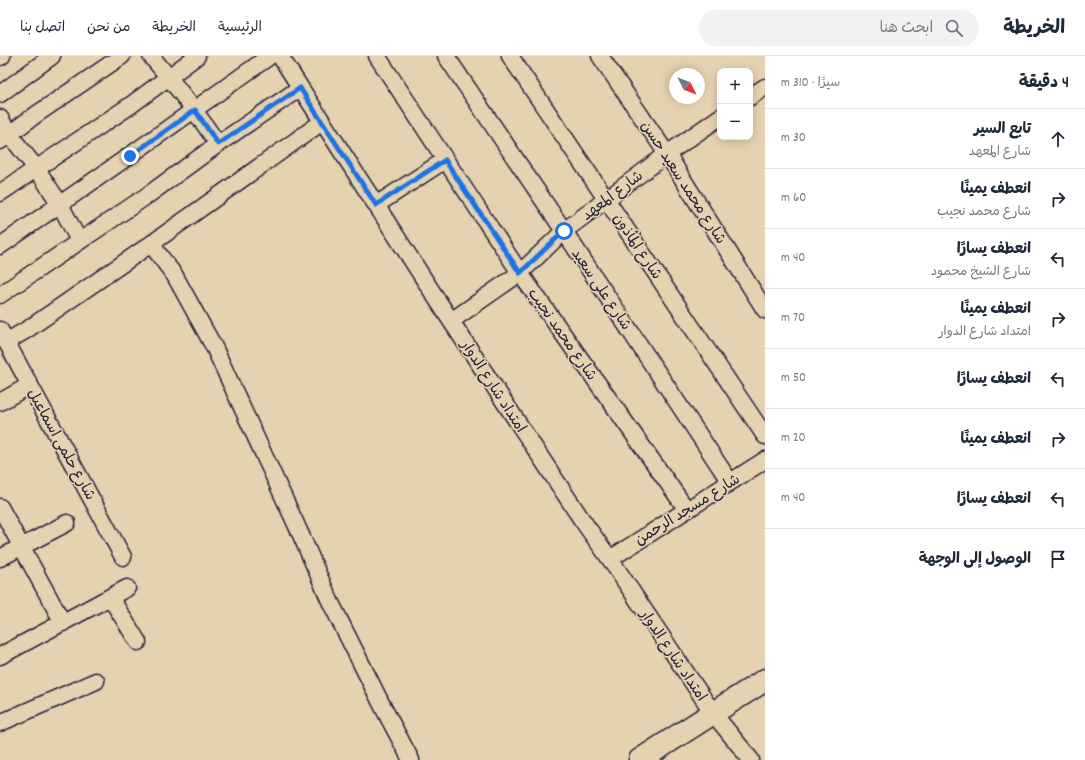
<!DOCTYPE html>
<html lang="ar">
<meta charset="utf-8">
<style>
:root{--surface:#fff;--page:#f2f2f3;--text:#1f2937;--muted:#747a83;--line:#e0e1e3}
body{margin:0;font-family:Dekko,"Playpen Sans Arabic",sans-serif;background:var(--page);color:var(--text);direction:rtl}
.controls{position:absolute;right:12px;top:12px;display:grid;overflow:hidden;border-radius:8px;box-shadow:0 2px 10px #0003}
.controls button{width:36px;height:36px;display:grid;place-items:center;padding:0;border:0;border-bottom:1px solid var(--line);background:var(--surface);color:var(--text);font:20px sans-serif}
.compass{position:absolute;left:669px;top:12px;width:36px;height:36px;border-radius:50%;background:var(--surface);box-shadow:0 2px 10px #0003;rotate:132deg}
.stop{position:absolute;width:12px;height:12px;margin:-9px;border:3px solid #1a73e8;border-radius:50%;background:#fff}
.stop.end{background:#1a73e8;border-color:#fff;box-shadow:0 1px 4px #0008}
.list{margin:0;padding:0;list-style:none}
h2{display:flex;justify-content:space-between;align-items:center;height:52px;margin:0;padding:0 16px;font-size:17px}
h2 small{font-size:13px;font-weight:400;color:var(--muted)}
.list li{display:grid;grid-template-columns:26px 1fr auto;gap:12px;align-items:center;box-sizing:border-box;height:60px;padding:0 16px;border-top:1px solid var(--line)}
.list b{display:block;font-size:15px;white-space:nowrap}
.list p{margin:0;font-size:13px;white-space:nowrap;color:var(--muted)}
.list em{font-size:13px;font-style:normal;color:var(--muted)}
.icon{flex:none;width:22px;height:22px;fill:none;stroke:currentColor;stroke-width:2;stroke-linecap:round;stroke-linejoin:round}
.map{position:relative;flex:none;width:765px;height:704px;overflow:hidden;direction:ltr}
header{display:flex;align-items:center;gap:24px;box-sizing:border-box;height:56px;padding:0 20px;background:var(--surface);border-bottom:1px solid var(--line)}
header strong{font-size:19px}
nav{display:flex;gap:22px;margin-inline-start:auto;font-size:14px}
.search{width:280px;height:36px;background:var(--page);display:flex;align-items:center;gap:10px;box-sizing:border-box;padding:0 14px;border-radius:22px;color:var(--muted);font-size:15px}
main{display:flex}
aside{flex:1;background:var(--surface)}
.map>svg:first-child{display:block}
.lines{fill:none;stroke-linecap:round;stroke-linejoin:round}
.street-casing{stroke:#22223b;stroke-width:19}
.secondary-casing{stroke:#22223b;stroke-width:25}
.street{stroke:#e5d2b0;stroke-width:16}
.secondary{stroke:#e5d2b0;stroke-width:22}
.route{stroke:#1a73e8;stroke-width:5}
.labels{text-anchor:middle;stroke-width:3;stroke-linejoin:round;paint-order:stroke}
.street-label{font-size:15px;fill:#22223b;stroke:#e5d2b0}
</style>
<header>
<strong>الخريطة</strong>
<div class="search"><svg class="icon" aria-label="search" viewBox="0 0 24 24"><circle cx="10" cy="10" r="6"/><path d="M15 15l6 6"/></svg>ابحث هنا</div>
<nav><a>الرئيسية</a><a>الخريطة</a><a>من نحن</a><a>اتصل بنا</a></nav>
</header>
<main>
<aside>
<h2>4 دقيقة<small>سيرًا · 310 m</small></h2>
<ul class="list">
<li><svg class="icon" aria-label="ahead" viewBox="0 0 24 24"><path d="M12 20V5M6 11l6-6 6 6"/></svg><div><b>تابع السير</b><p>شارع المعهد</p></div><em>30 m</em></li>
<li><svg class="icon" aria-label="right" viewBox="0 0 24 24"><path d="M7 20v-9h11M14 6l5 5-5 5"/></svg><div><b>انعطف يمينًا</b><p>شارع محمد نجيب</p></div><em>60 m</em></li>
<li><svg class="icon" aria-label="left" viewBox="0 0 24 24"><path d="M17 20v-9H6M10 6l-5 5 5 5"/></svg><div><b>انعطف يسارًا</b><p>شارع الشيخ محمود</p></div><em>40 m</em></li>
<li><svg class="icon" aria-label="right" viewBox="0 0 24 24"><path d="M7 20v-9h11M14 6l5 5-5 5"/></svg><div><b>انعطف يمينًا</b><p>امتداد شارع الدوار</p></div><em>70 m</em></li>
<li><svg class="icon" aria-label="left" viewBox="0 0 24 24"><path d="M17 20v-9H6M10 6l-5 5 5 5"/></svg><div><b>انعطف يسارًا</b></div><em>50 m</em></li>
<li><svg class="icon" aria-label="right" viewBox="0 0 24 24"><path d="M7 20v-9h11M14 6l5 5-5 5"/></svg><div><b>انعطف يمينًا</b></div><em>20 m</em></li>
<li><svg class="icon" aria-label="left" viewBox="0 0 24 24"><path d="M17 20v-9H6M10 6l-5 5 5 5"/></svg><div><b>انعطف يسارًا</b></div><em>40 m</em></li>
<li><svg class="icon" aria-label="arrive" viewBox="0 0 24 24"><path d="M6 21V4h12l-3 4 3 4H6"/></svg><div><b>الوصول إلى الوجهة</b></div></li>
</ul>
</aside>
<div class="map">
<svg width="765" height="704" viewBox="0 0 765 704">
<rect width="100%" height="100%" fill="#e5d2b0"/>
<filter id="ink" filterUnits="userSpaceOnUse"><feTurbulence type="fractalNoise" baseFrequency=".025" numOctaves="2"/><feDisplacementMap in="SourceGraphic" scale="8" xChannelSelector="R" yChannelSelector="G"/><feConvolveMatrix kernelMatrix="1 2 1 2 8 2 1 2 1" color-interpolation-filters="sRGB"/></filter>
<g filter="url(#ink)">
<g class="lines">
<defs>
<path id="street" d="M151 0C175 28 197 57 218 88
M280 0 451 265 582 464 610 503 713 657 751 704
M377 0 520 217 687 454
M446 0 564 175 730 426
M510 0 765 380
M600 0 667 98 765 254
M0 1 2 0
M0 38 52 0
M750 41 765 31
M0 62 9 78 36 112 60 148 79 185
M0 85 34 60 122 0
M0 137 131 49 197 0
M376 149 445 104
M151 188 175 220 214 291 301 479 330 545 384 653 411 704
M0 190 129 100 270 0
M0 239 148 139 218 88 300 32
M451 265 520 217 564 175 667 98 720 61
M0 274 123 501
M6 286 28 273 151 188 322 66
M0 346 30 329
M0 451 63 567
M0 502 67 467
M610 503 765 404
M110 541 138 586
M0 600 127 532
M0 667 96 625"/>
<path id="secondary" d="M640 704 713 657 765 624"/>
</defs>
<!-- street casing -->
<use href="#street" class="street-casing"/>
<!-- secondary casing -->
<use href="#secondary" class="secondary-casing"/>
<!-- street -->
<use href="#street" class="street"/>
<!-- secondary -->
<use href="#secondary" class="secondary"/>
</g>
</g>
<g class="lines" filter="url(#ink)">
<!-- route -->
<path class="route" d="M130 100 195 54 218 88 300 32 376 149 445 104 520 217 564 175"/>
</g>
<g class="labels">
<!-- street labels -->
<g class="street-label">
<text transform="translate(684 126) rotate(57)" y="5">شارع محمد سعيد حسن</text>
<text transform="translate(612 139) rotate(-37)" y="5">شارع المعهد</text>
<text transform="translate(638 190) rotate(56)" y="5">شارع المأذون</text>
<text transform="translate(602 233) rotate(56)" y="5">شارع على سعيد</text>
<text transform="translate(563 278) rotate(55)" y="5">شارع محمد نجيب</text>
<text transform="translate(494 330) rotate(57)" y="5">امتداد شارع الدوار</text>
<text transform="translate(62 388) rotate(61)" y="5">شارع حلمى اسماعيل</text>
<text transform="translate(687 453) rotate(-32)" y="5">شارع مسجد الرحمن</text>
<text transform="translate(674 599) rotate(56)" y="5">امتداد شارع الدوار</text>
</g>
</g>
</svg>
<div class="controls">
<button>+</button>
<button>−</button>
</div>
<svg class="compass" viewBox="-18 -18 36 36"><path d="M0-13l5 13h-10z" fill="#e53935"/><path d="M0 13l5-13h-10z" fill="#747a83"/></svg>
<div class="stop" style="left:564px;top:175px"></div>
<div class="stop end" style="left:130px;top:100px"></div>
</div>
</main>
